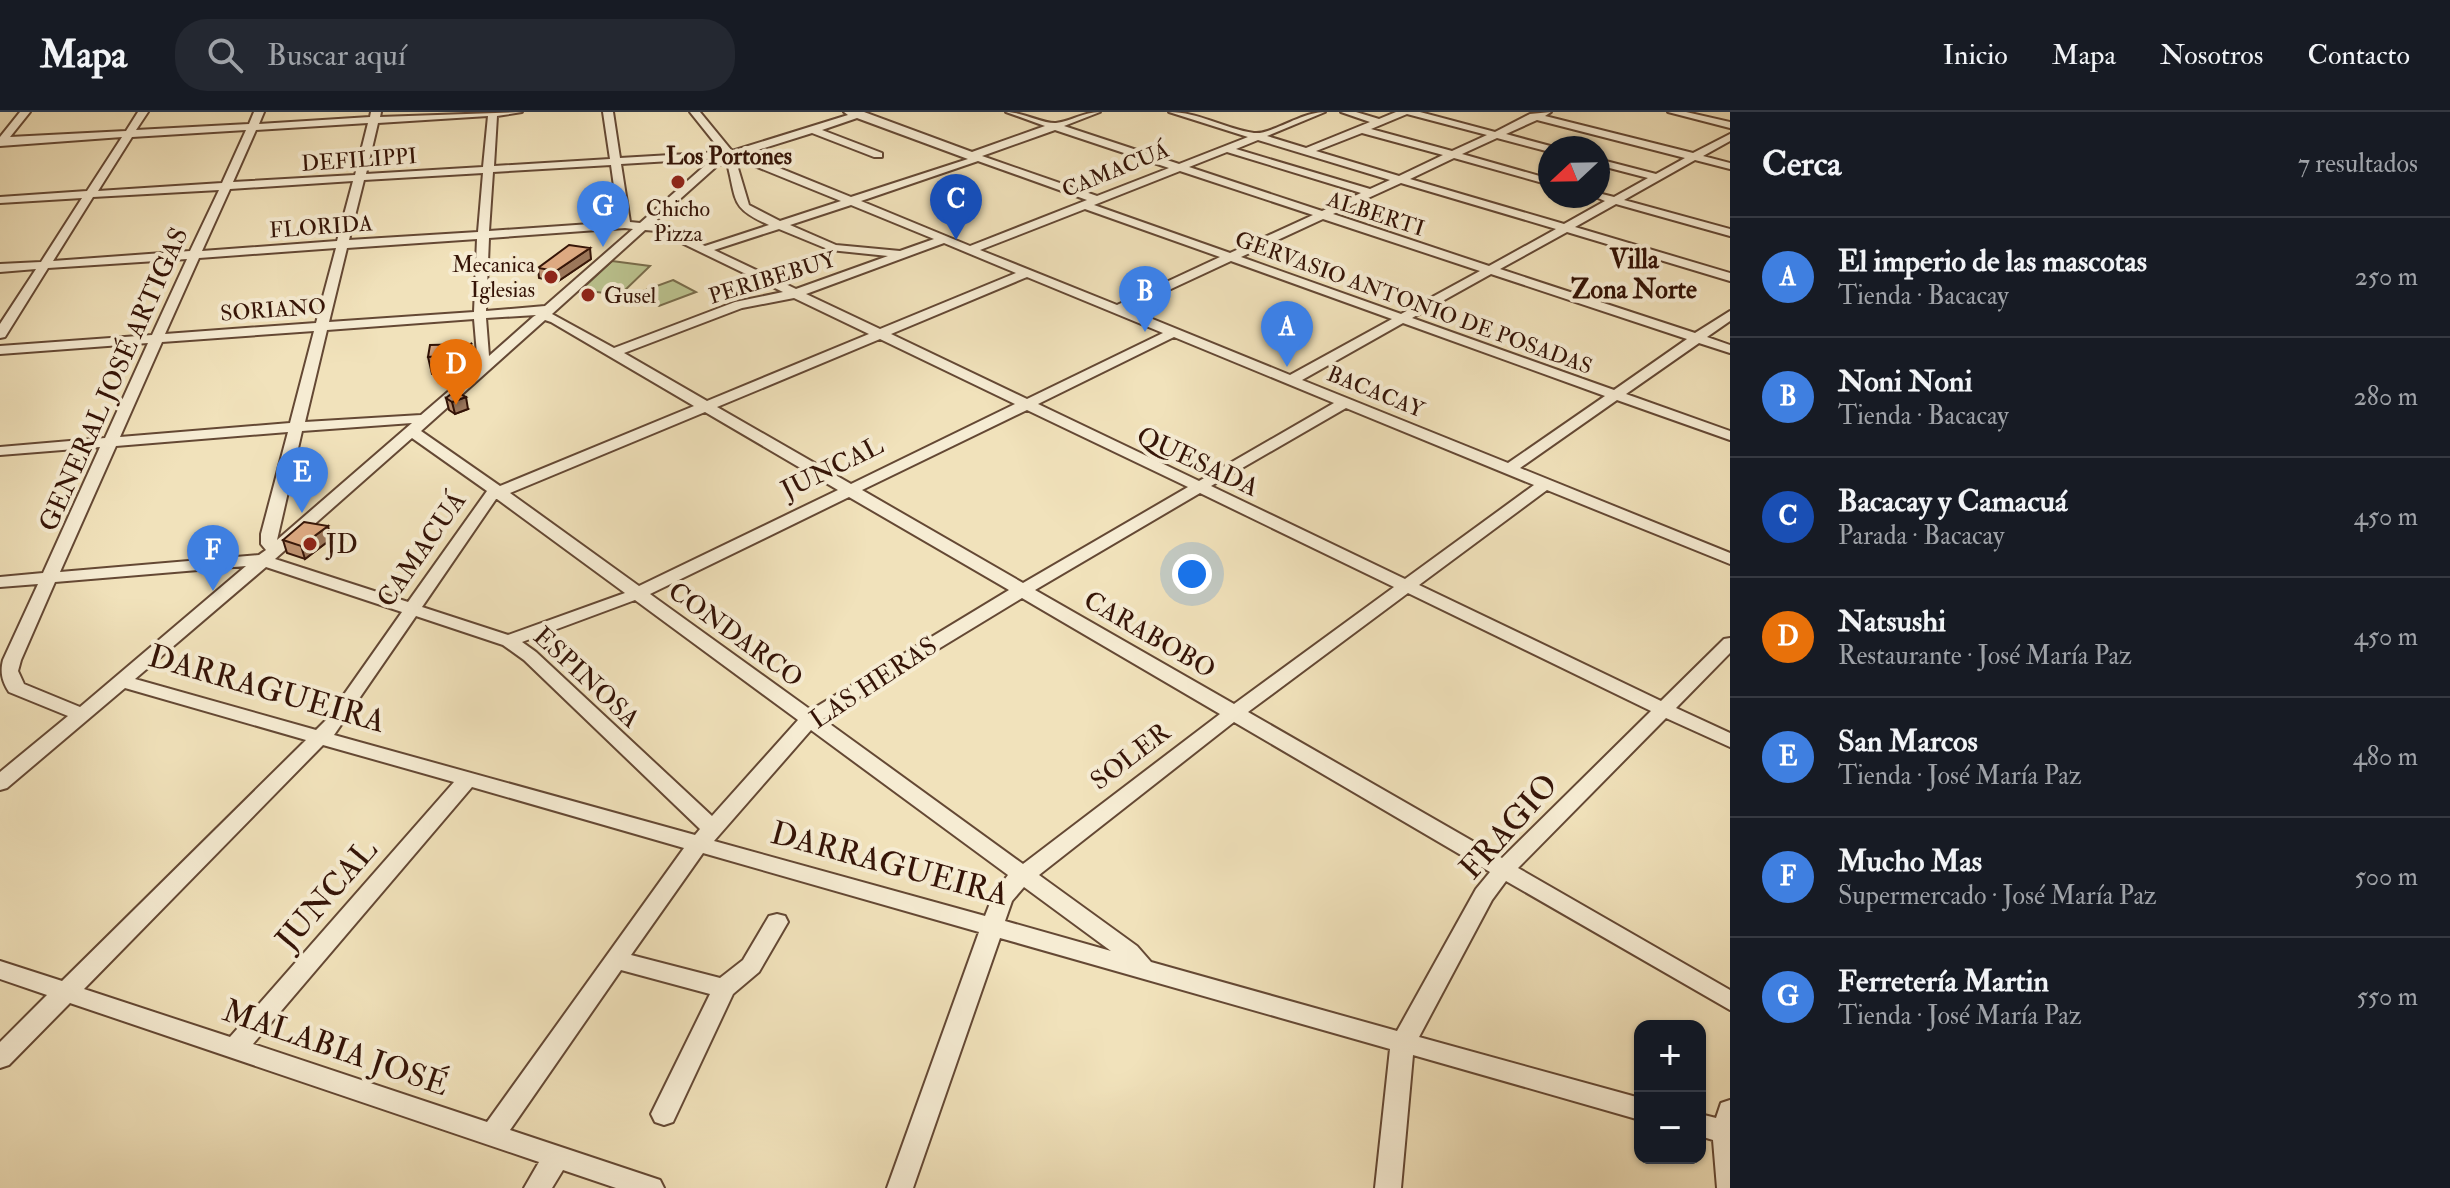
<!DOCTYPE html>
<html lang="es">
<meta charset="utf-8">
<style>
:root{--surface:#171b24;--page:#242831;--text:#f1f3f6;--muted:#9ea1a6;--line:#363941;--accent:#ea580c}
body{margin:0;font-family:"IM FELL Double Pica",serif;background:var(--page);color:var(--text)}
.controls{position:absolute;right:24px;bottom:24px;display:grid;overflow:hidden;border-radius:16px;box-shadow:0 2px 6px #0004}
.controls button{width:72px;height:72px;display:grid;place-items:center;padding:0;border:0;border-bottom:2px solid var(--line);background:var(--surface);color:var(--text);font:40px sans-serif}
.compass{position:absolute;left:1538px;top:24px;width:72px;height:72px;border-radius:50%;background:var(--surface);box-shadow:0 2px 6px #0004;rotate:248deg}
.you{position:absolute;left:1192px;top:462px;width:28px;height:28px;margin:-20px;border:6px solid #fff;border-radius:50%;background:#1a73e8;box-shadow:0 0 0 12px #1a73e833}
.badge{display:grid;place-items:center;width:52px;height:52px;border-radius:50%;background:var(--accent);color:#fff;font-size:26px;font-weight:700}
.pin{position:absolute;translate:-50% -66px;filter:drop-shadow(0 2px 4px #0008)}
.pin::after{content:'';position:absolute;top:42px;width:28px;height:24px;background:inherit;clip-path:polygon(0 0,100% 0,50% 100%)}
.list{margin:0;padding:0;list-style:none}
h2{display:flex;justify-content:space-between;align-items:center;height:104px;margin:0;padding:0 32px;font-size:34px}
h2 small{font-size:26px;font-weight:400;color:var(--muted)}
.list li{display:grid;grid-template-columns:52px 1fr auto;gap:24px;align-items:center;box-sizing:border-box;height:120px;padding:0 32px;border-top:2px solid var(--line)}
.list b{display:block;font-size:30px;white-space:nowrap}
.list p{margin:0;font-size:26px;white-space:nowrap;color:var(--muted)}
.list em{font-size:26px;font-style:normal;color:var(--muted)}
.icon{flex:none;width:44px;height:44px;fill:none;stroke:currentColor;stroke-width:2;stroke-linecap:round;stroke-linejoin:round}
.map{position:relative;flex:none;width:1730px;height:1076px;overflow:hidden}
header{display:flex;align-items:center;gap:48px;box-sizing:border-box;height:112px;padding:0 40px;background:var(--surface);border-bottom:2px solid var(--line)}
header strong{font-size:38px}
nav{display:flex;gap:44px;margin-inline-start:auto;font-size:28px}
.search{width:560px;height:72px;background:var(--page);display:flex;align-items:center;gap:20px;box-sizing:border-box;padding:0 28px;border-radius:32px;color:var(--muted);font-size:30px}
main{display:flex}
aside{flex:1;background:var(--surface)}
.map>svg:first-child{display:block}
.green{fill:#bbc38f;stroke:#786c4b;stroke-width:2}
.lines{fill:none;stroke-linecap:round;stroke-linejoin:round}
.minor-casing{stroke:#644834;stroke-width:4}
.minor{fill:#f6ecd3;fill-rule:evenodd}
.wall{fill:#c19472;stroke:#351407;stroke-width:2}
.shaded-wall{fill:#9d785c;stroke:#351407;stroke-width:2}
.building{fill:#e0ac84;stroke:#351407;stroke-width:2}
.poi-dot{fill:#8f2418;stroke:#f6ecd3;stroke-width:3}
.labels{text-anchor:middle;stroke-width:8;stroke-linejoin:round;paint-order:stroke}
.far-street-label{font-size:22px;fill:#351407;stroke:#f6ecd3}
.far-poi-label{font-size:22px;fill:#351407;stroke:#f6ecd3}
.far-neighbourhood-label{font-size:24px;font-weight:bold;fill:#351407;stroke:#f6ecd3}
.far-quarter-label{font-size:26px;font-weight:bold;fill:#351407;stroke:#f6ecd3}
.street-label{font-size:26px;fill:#351407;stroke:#f6ecd3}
.poi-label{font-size:26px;fill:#351407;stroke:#f6ecd3;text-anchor:start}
.near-street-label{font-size:32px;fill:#351407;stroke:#f6ecd3}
</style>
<header>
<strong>Mapa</strong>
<div class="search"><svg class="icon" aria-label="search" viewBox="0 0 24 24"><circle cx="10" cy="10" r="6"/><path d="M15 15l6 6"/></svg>Buscar aquí</div>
<nav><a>Inicio</a><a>Mapa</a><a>Nosotros</a><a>Contacto</a></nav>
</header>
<main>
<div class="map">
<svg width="1730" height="1076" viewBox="0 0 1730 1076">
<rect width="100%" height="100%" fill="#f1e2bb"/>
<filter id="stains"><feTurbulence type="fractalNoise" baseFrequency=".0025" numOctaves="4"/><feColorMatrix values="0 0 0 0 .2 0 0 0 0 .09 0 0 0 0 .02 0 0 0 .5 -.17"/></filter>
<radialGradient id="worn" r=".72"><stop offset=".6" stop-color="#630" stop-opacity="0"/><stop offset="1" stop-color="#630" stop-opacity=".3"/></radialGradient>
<!-- green -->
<path class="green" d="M612 149 650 154 620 183 581 178Z
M673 168 696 180 659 194 635 182Z"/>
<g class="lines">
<defs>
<path id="minor" d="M20 0H30L10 25 126 19 138 0H148L136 18 249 12 254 0H264L259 12 370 5 371 0H381L380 5 522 0 497 4 494 54 610 47 603 0H613L620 46 722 40 690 0H700L732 39 848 3 844 0H864L972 40 1045 14 1006 0C1023 0 1043 12 1056 11 1072 9 1083 0 1100 0L1064 14 1179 52 1248 25 1169 0C1199 0 1225 17 1254 21 1271 23 1301 0 1325 0L1267 24 1306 36 1370 10 1341 0H1356L1379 7 1396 0H1420L1495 20 1530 2 1551 0 1545 4 1693 41 1730 22V29L1703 44 1730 51V57L1695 48 1624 88 1730 117V124L1616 92 1575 115 1730 161V169L1567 120 1500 157 1695 221 1730 199V209L1707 225 1730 233V241L1699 231 1626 282 1730 319V328L1617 288 1520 356 1730 441V452L1547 378 1419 473 1661 589 1724 527 1730 526V541L1676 596 1730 621V635L1666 606 1518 756 1730 878V898L1506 769 1492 788 1419 925 1640 986V1008L1413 943 1401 1076H1375L1390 937 1000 826 913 1076H887L979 820 703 741 631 843 720 866 743 848 769 804 777 802 785 804 788 810 759 860 733 882 673 1010 664 1013 655 1010 651 1002 710 882 621 858 510 1018 660 1068 664 1076H616L563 1058 552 1076H524L539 1050 70 891 9 953 0 956V930L47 883 0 867V849L62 869 306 628 125 576 7 676 0 678V660L68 604 9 580C2 569 0 560 3 548L38 472 0 475V465L43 461 100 335 0 343V335L105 326 148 231 0 242V234L152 223 187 147 48 156 5 225 0 226V212L36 157 0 160V152L41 150 82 86 0 91V85L87 79 122 25 0 34V25ZM1407 2 1487 23 1452 39 1371 17ZM488 4 483 55 366 62 378 11ZM857 6 968 47 851 85 745 42 812 21 874 45H882V41L822 18ZM1537 8 1685 46 1656 62 1598 47V53L1648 66 1614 85 1598 81V84H1593L1605 89 1564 112 1410 67 1454 46 1550 73V67L1462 42 1497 26 1550 40V36L1554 35 1506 22ZM368 11 355 63 233 70 256 18ZM246 18 222 71 98 79 132 25ZM1055 18 1169 56 1097 84 982 44ZM1362 21 1443 43 1399 64 1316 39ZM1258 28 1390 68 1370 77 1236 37ZM1227 40 1361 81 1322 99 1189 55ZM720 46 710 49 640 111 630 110 621 52ZM735 46 841 89 780 109 749 93ZM978 49 1087 88 970 134 861 89ZM727 51C737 89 730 96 769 113L705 134 663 114 652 112 718 53ZM611 53 619 110 489 119 493 60ZM1180 59 1313 103 1230 141 1094 93ZM483 61 478 120 349 128 364 68ZM353 69 337 129 202 139 230 77ZM1401 71 1556 117 1489 154 1333 102ZM219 78 190 139 53 149 93 85ZM851 93 934 127 900 139 836 133 790 113ZM1085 97 1220 145 1117 193 980 138ZM1323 107 1480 159 1401 202 1241 145ZM625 116 633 117 545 194 486 199 489 126ZM779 117 830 138 888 144 796 177 714 138ZM645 118 657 119 783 180 735 190 614 236 552 202ZM477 127 474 200 329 210 347 136ZM944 131 1016 161 880 217 806 182ZM336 136 316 211 165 222 199 146ZM1231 149 1392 207 1290 263 1128 197ZM1491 162 1687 227 1614 278 1412 206ZM1027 165 1163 221 1027 287 891 222ZM794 186 869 222 707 289 624 241 742 196ZM536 203 533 205 489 244 486 206ZM474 207 478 254 421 303 305 310 327 218ZM545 208 551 210 694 294 500 374 421 319ZM1403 211 1605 284 1508 351 1302 268ZM314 219 290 311 120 325 162 230ZM1174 225 1334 291 1199 369 1038 292ZM880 227 1015 292 851 372 717 295ZM1346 296 1534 373 1405 467 1211 374ZM1027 298 1188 375 1023 471 862 378ZM705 300 838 378 639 474 510 381ZM412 311 277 428 302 319ZM288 320 261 422V432L266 438 259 443 60 460 116 334ZM412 326 487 379 408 490 275 447ZM1200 381 1394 475 1234 592 1035 478ZM849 385 1009 478 811 598 650 482ZM496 387H497L625 481 508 523 422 495ZM246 454 80 595 24 572 18 559 21 548 55 470ZM266 455 402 500 326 608 316 618 135 567ZM1408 481 1651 599 1502 746 1248 600ZM1022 486 1220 602 1023 752 823 607ZM635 488 798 608 712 704 536 540 522 530ZM416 504 503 533 524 548 700 717 695 723 334 623ZM1234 610 1490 760 1476 777 1397 919 1151 850 1137 834 1039 763ZM811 618 1008 763 994 781 985 804 714 729ZM323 633 454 670 230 925 84 877ZM472 675 684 736 487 1010 253 932ZM1024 775 1111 839 1005 809 1012 789Z
M1668 0H1686L1730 10V16Z
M1730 988V1076H1717L1713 1028 1700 1024V1002L1716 1006 1721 991Z"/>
</defs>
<!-- minor casing -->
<use href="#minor" class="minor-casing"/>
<!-- minor -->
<use href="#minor" class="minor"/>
</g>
<!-- wall -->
<path class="wall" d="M591 147 557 170 539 166 538 156Z
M471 232 475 248 467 259 432 262 428 245Z
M446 286 468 297 455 302 449 298Z
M331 427 305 447 287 441 283 428Z"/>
<!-- shaded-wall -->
<path class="shaded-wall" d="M590 136 591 147 557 170 556 159Z
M471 232 475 248 467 259 464 242Z
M466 285 468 297 455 302 452 290Z
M328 414 331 427 305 447 301 434Z"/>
<!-- building -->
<path class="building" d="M569 133 590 136 556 159 538 156Z
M471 232 464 242 428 245 430 233Z
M455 279 466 285 452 290 446 286Z
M304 410 328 414 301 434 283 428Z"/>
<!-- markers -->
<g class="poi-dot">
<circle cx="678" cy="70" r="8"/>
<circle cx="551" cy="165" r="8"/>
<circle cx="588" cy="183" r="8"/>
<circle cx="310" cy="432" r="8"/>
</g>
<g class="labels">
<!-- far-street labels -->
<g class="far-street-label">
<text transform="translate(359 47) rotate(-4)" y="8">DEFILIPPI</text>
<text transform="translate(1115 57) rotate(-22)" y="8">CAMACUÁ</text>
<text transform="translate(1376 101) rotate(18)" y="8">ALBERTI</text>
<text transform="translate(321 114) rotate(-4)" y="8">FLORIDA</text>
<text transform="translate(772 165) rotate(-17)" y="8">PERIBEBUY</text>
<text transform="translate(1414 190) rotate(20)" y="8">GERVASIO ANTONIO DE POSADAS</text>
<text transform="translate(273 197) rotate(-4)" y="8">SORIANO</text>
<text transform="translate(1376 279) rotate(22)" y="8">BACACAY</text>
</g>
<!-- far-poi labels -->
<g class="far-poi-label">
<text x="678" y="104">Chicho<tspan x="678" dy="25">Pizza</tspan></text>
<text x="535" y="160" text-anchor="end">Mecanica<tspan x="535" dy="25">Iglesias</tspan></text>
<text x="604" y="191" text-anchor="start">Gusel</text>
</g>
<!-- far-neighbourhood labels -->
<g class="far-neighbourhood-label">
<text x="729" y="52">Los Portones</text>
</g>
<!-- far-quarter labels -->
<g class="far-quarter-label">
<text x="1634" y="156">Villa<tspan x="1634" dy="30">Zona Norte</tspan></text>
</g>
<!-- street labels -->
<g class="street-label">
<text transform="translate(113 267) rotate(-66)" y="9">GENERAL JOSÉ ARTIGAS</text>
<text transform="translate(1198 349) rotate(25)" y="9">QUESADA</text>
<text transform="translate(832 355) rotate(-26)" y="9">JUNCAL</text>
<text transform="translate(421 437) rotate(-55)" y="9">CAMACUÁ</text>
<text transform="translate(736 522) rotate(36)" y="9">CONDARCO</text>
<text transform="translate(1150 522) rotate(30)" y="9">CARABOBO</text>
<text transform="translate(587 565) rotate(43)" y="9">ESPINOSA</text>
<text transform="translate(873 570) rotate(-33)" y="9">LAS HERAS</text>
<text transform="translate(1130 644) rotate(-37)" y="9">SOLER</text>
</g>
<!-- poi labels -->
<g class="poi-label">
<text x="326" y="441">JD</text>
</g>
<!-- near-street labels -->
<g class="near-street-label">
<text transform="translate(267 576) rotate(16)" y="11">DARRAGUEIRA</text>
<text transform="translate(1508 714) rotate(-48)" y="11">FRAGIO</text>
<text transform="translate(890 751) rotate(15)" y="11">DARRAGUEIRA</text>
<text transform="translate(326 782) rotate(-49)" y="11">JUNCAL</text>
<text transform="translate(336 935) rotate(19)" y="11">MALABIA JOSÉ</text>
</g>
</g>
<rect width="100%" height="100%" filter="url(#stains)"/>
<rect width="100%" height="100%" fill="url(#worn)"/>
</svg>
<div class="controls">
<button>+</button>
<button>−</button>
</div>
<svg class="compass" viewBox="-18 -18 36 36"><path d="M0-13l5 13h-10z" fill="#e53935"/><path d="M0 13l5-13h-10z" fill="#9ea1a6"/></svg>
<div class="you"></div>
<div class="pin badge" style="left:1287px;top:255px;background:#3f7fe0">A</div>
<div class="pin badge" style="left:1145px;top:220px;background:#3f7fe0">B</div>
<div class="pin badge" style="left:956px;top:128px;background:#1a4fb4">C</div>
<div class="pin badge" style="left:456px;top:293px;background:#e8710a">D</div>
<div class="pin badge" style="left:302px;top:401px;background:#3f7fe0">E</div>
<div class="pin badge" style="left:213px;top:479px;background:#3f7fe0">F</div>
<div class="pin badge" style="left:603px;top:135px;background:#3f7fe0">G</div>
</div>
<aside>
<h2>Cerca<small>7 resultados</small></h2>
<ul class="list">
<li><span class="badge" style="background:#3f7fe0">A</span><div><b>El imperio de las mascotas</b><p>Tienda · Bacacay</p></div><em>250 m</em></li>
<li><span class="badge" style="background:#3f7fe0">B</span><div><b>Noni Noni</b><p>Tienda · Bacacay</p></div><em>280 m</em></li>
<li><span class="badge" style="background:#1a4fb4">C</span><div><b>Bacacay y Camacuá</b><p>Parada · Bacacay</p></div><em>450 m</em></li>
<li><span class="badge" style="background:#e8710a">D</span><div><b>Natsushi</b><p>Restaurante · José María Paz</p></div><em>450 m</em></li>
<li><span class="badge" style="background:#3f7fe0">E</span><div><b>San Marcos</b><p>Tienda · José María Paz</p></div><em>480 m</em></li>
<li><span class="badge" style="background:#3f7fe0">F</span><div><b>Mucho Mas</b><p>Supermercado · José María Paz</p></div><em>500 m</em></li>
<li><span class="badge" style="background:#3f7fe0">G</span><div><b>Ferretería Martin</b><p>Tienda · José María Paz</p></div><em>550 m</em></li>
</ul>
</aside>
</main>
